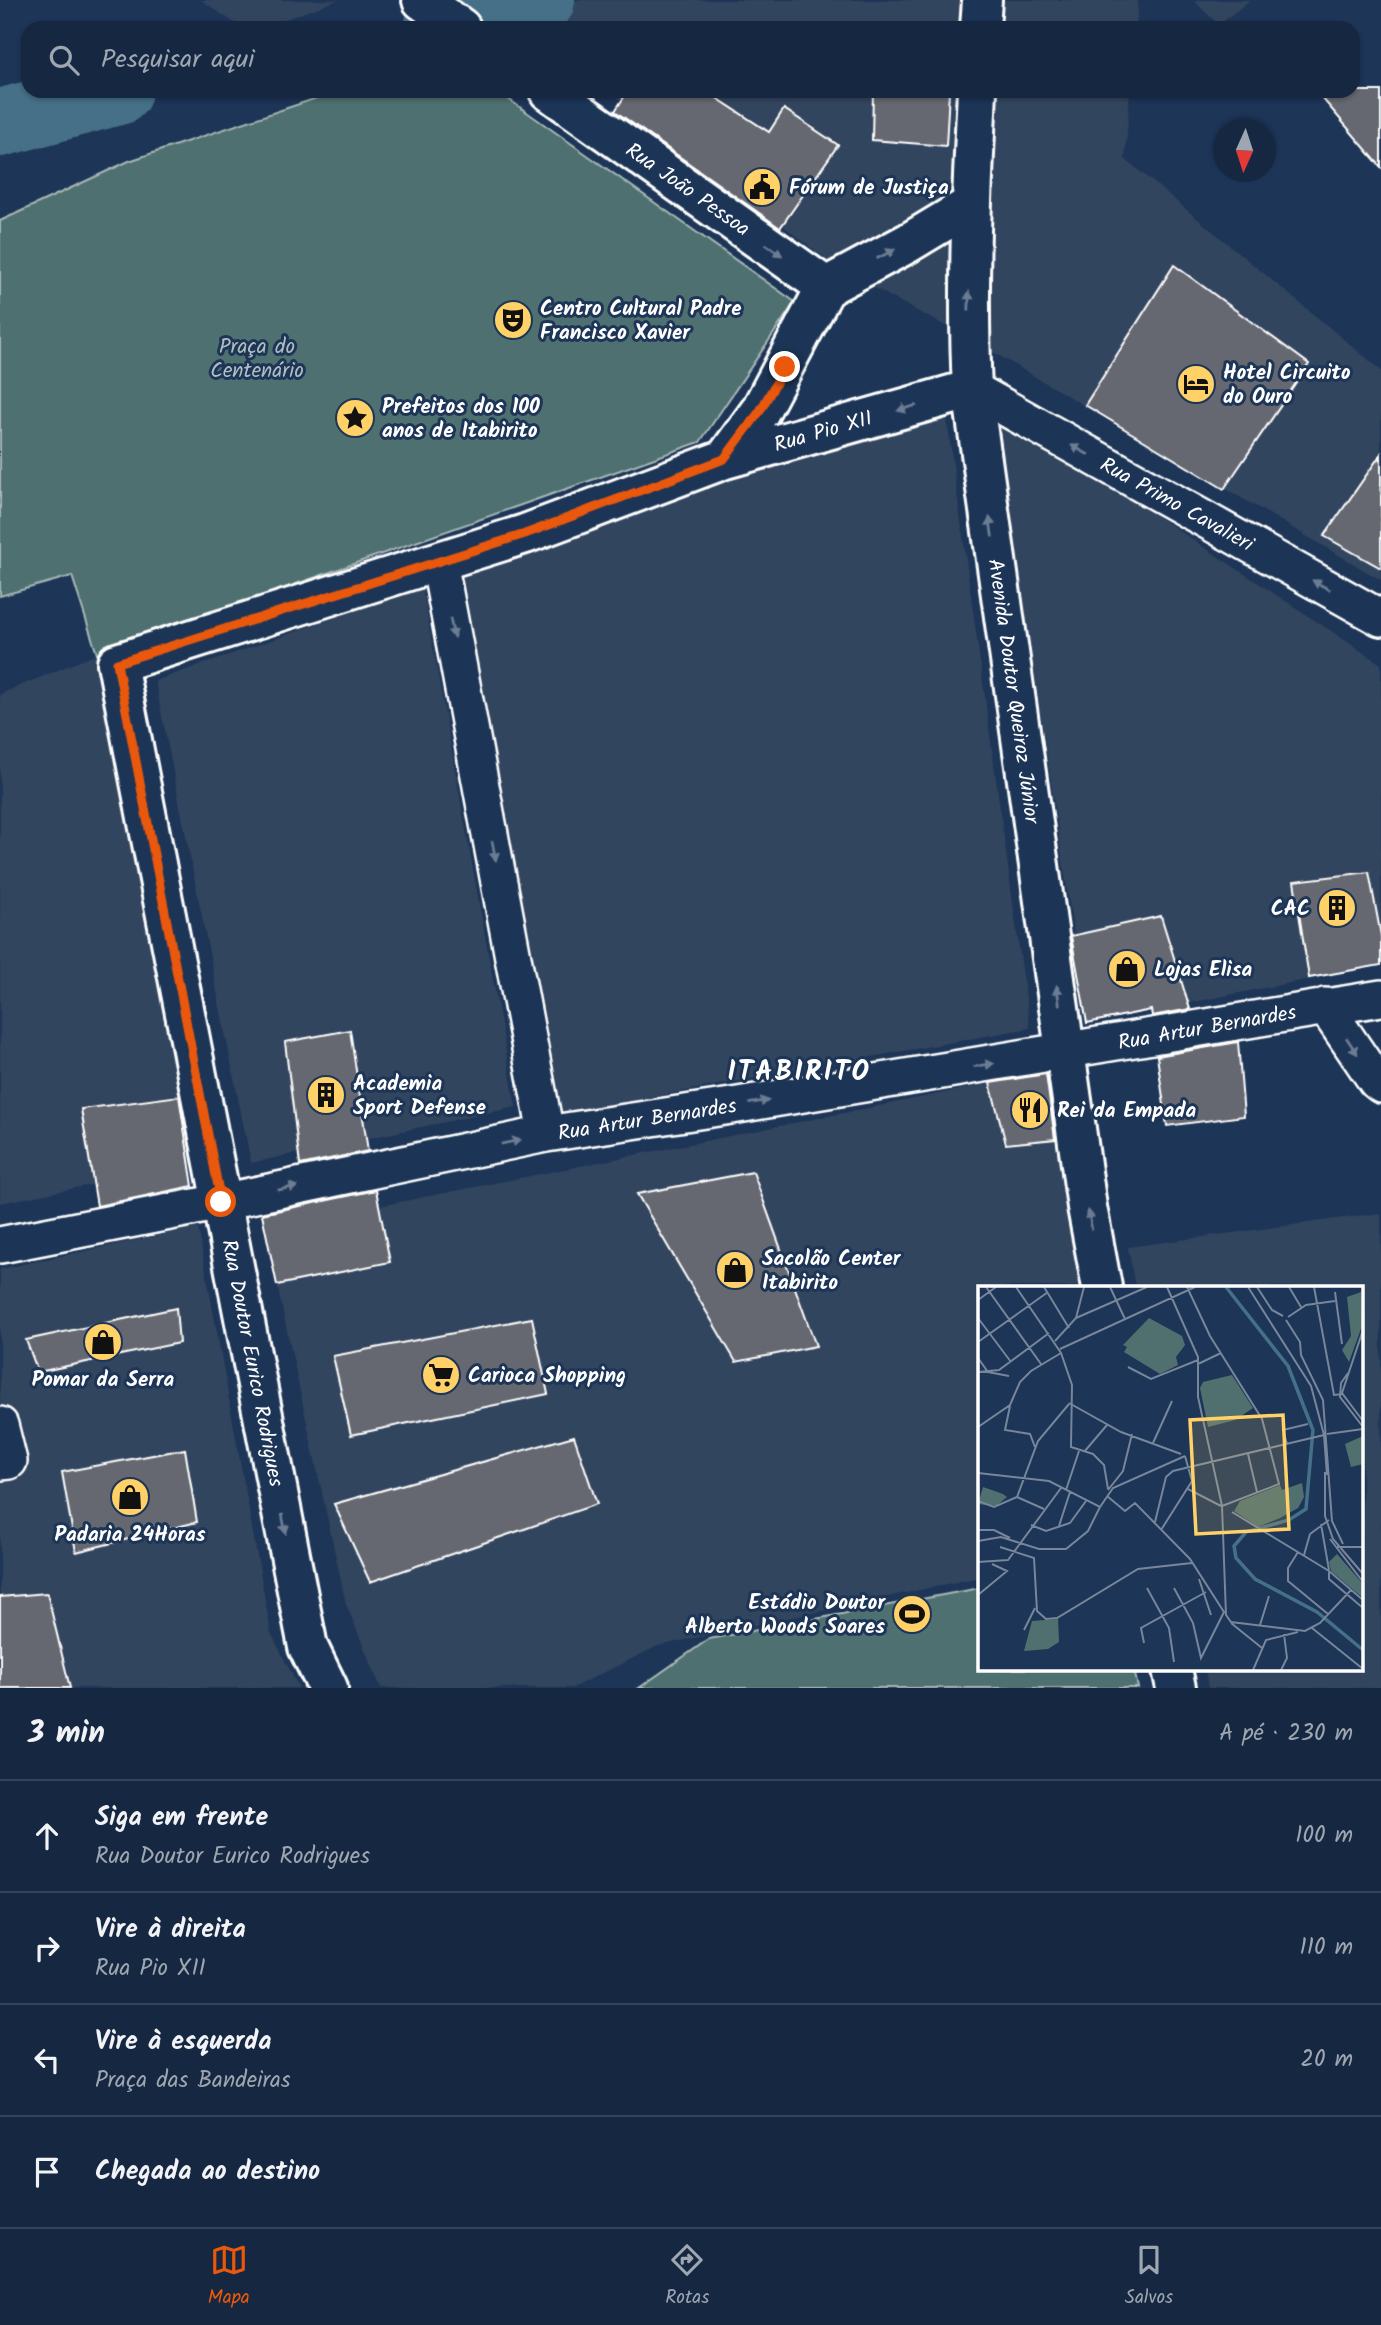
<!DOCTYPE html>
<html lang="pt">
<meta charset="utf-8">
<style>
:root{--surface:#162841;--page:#1f3048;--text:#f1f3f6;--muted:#9ea6b1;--line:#35445a;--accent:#ea580c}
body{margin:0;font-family:Kalam,sans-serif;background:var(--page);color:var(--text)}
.compass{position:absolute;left:1213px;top:119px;width:63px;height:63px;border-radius:50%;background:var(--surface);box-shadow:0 2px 5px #0004;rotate:183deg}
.stop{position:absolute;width:21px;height:21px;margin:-16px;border:5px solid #ea580c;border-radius:50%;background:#fff}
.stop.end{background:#ea580c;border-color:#fff;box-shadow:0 2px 7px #0008}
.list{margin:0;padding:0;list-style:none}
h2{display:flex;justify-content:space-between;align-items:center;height:91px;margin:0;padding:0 28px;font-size:30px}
h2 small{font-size:23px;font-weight:400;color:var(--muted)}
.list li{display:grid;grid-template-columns:46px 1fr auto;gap:21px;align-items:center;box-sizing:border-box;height:112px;padding:0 28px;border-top:2px solid var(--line)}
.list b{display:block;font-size:26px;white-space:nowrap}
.list p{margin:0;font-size:23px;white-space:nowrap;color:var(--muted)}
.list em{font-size:23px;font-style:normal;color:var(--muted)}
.icon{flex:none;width:38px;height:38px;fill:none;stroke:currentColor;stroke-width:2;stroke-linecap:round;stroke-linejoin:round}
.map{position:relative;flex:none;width:1381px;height:1688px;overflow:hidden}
.search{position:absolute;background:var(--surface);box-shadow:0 2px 5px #0004;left:21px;right:21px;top:21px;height:77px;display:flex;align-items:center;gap:18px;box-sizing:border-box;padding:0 24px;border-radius:21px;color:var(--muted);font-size:26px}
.sheet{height:539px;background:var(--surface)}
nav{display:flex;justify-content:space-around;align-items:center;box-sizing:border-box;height:98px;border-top:2px solid var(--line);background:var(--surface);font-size:19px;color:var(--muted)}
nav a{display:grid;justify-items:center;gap:4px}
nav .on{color:var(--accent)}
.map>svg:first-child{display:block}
.built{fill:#33445e}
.green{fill:#507070;stroke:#a8b8b8;stroke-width:2}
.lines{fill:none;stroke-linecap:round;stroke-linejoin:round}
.river{stroke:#447088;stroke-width:68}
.building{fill:#65676f;stroke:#fff;stroke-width:2}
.minor-casing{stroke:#fff;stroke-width:40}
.secondary-casing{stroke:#fff;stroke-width:44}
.minor{stroke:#1d3557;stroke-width:35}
.secondary{stroke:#1d3557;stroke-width:38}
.oneway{fill:#6c7c92}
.route{stroke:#ea580c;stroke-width:9}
.labels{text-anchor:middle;stroke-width:6;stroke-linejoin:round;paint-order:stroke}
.poi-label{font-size:21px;font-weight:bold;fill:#fff;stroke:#1d3557;text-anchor:start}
.street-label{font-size:21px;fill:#fff;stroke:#1d3557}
.park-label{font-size:21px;fill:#b0bfbf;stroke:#1d3557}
.district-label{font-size:28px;font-weight:bold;letter-spacing:2px;fill:#fff;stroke:#1d3557}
.inset-river{fill:none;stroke:#447088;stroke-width:3.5}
.inset-road{fill:none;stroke:#77869a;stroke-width:2}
.view{fill:#ffd166;fill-opacity:0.15;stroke:#ffd166;stroke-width:3.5}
.inset-edge{fill:none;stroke:#fff;stroke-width:3.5}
</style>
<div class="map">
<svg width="1381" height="1688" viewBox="0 0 1381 1688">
<rect width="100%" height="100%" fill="#1d3557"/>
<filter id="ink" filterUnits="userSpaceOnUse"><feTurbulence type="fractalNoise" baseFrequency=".0143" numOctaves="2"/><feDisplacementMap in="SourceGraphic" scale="14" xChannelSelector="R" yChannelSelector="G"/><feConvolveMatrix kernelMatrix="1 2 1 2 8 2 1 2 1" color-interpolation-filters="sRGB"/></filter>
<g filter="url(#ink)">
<!-- built -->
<path class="built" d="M201 0H338L261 28H242Z
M571 0H1138L1136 28H527Z
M1193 0H1250L1219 25Z
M609 91H1130L1125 159 1381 370V580L986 348 839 269Z
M945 405 1030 1028 559 1114 460 573Z
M995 409 1381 664V965L1087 1023Z
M422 587 516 1107 251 1163 155 681Z
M97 654 201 1163 0 1203V694Z
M1044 1073 1079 1287H980V1577L658 1646 572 1688H381L346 1604 265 1229Z
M1381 1213V1688H1208L1205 1669H1362V1287H1135L1128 1247Z
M198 1227 271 1633 299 1688H0V1269Z"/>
<!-- green -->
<path class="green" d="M338 91H497L795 302 700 442 97 654 72 576 0 596V221L129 161Z
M980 1588V1669H1134L1138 1688H639L709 1639Z"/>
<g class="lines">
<!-- river -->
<path class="river" d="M438 28 541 0
M0 123 118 91"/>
</g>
<!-- building -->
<path class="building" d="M628 91H706L769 132 784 109 838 145 780 228 615 111Z
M873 91H949L946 146 872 140Z
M1316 91H1381V167Z
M1174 265 1309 364 1224 489 1085 405Z
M1381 454V568L1324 536Z
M1369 872 1381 936V965L1309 978 1294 881Z
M1161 916 1190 1009 1152 1016 1151 1010 1087 1023 1071 936Z
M350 1030 368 1151 300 1165 285 1042Z
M1238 1042 1244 1116 1167 1126 1157 1056Z
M1046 1074 1055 1139 1006 1144 990 1083Z
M179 1096 193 1186 97 1206 81 1109Z
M753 1172 816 1346 736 1362 637 1194Z
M376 1190 390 1262 277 1285 262 1214Z
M176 1308 179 1343 38 1372 26 1340Z
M532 1318 548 1394 351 1435 333 1356Z
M574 1436 597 1504 370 1582 334 1504Z
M185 1449 197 1522 76 1552 62 1472Z
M47 1593 70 1688H0V1597Z"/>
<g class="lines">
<defs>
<path id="minor" d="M972 389 1381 618
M439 561 546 1134
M1325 1006 1376 1081 1381 1085
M0 1245 221 1202 546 1134 738 1105 1381 998
M0 1425 9 1461 0 1462"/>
<path id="secondary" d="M422 0 461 28
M980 28 982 0
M549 91 826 287
M977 91C972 191 967 289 972 389L1087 1207 1102 1287
M826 287 908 243 971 205
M725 459 760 411 826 287
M1172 1669 1176 1688
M328 1688 308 1647 117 663 525 534 725 459 972 389"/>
</defs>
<!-- minor casing -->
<use href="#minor" class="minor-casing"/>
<!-- secondary casing -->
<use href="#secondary" class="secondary-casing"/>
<!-- minor -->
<use href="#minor" class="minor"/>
<!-- secondary -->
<use href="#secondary" class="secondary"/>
</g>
<!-- one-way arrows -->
<defs><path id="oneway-solid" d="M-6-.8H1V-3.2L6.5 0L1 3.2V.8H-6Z" transform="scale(1.75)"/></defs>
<g class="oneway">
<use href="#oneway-solid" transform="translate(774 250) rotate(35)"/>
<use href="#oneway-solid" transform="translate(886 254) rotate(-27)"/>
<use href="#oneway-solid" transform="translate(969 301) rotate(-89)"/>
<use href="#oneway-solid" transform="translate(907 408) rotate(164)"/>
<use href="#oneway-solid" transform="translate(1080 450) rotate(-151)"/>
<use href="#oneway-solid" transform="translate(991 527) rotate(-98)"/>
<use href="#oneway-solid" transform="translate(1321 585) rotate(-151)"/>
<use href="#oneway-solid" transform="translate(452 628) rotate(79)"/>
<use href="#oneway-solid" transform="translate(494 851) rotate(79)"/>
<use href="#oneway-solid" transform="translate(1058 995) rotate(-98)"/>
<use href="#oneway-solid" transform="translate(1352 1046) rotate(56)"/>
<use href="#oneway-solid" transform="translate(984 1065) rotate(-9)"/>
<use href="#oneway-solid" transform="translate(759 1102) rotate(-9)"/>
<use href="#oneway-solid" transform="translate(511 1142) rotate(-12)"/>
<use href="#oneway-solid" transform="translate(288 1188) rotate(-12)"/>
<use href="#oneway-solid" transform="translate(1090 1220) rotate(-100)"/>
<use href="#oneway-solid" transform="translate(284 1524) rotate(79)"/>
</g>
</g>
<g class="lines" filter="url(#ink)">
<!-- route -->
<path class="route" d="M221 1202 117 663 525 534 724 459 760 411 785 367"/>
</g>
<!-- icons -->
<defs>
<symbol id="civic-disc" viewBox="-11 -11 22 22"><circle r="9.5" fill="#ffd166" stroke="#1d3557"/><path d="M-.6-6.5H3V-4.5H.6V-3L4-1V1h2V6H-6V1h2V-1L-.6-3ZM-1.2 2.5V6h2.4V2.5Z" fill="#111"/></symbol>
<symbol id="theatre-disc" viewBox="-11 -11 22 22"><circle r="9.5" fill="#ffd166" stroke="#1d3557"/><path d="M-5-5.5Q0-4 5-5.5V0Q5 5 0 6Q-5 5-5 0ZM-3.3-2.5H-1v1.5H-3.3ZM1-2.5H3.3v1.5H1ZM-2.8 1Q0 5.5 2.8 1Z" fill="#111"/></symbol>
<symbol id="hotel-disc" viewBox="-11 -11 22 22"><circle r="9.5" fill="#ffd166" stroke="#1d3557"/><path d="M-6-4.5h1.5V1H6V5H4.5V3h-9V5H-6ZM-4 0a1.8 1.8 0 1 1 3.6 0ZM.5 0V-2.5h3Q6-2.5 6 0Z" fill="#111"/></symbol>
<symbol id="sight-disc" viewBox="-11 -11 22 22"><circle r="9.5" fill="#ffd166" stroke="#1d3557"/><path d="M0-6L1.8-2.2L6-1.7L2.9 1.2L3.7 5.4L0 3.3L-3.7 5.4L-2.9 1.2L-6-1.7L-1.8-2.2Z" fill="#111"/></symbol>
<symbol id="building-disc" viewBox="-11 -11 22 22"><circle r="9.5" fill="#ffd166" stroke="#1d3557"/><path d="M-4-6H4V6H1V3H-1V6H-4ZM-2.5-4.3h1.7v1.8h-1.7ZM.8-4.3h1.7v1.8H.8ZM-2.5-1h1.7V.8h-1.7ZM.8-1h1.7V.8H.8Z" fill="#111"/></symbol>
<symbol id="shop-disc" viewBox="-11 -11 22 22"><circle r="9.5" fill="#ffd166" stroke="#1d3557"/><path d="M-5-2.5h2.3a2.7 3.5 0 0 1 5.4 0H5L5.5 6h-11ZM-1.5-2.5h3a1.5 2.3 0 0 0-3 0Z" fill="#111"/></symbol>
<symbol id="restaurant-disc" viewBox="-11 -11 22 22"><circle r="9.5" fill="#ffd166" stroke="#1d3557"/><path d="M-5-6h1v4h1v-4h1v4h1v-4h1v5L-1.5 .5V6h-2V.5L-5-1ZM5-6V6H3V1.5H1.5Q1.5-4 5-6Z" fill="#111"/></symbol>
<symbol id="supermarket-disc" viewBox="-11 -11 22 22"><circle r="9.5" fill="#ffd166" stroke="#1d3557"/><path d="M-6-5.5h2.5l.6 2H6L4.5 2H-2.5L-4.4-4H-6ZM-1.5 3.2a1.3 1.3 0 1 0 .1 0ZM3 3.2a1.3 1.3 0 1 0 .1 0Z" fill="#111"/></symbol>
<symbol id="stadium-disc" viewBox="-11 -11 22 22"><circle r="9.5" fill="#ffd166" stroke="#1d3557"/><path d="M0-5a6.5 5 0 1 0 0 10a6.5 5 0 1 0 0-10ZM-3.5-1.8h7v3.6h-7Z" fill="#111"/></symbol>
</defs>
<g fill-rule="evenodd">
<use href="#civic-disc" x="740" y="165" width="44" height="44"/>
<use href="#theatre-disc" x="491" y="298" width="44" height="44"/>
<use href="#hotel-disc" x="1174" y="362" width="44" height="44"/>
<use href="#sight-disc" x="333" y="396" width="44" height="44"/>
<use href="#building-disc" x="1315" y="886" width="44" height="44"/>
<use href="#shop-disc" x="1105" y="947" width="44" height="44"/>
<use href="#building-disc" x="304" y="1073" width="44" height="44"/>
<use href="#restaurant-disc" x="1008" y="1088" width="44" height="44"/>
<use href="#shop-disc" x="713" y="1248" width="44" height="44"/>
<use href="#shop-disc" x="81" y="1320" width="44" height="44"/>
<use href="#supermarket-disc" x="419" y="1353" width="44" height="44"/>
<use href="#shop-disc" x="108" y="1475" width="44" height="44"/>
<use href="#stadium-disc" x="890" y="1592" width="44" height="44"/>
</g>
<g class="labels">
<!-- poi labels -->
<g class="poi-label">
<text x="789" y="194">Fórum de Justiça</text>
<text x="540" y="315">Centro Cultural Padre<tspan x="540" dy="24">Francisco Xavier</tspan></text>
<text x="1223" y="379">Hotel Circuito<tspan x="1223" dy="24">do Ouro</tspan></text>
<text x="382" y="413">Prefeitos dos 100<tspan x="382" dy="24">anos de Itabirito</tspan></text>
<text x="1310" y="915" text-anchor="end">CAC</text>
<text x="1154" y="976">Lojas Elisa</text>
<text x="353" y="1090">Academia<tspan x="353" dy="24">Sport Defense</tspan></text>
<text x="1057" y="1117">Rei da Empada</text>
<text x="762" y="1265">Sacolão Center<tspan x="762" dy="24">Itabirito</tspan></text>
<text x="468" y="1382">Carioca Shopping</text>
<text x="103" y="1386" text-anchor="middle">Pomar da Serra</text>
<text x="130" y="1541" text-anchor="middle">Padaria 24Horas</text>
<text x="885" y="1609" text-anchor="end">Estádio Doutor<tspan x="885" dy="24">Alberto Woods Soares</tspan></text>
</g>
<!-- street labels -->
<g class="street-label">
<text transform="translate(688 189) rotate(35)" y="7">Rua João Pessoa</text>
<text transform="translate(823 431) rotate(-16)" y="7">Rua Pio XII</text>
<text transform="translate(1177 504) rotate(29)" y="7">Rua Primo Cavalieri</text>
<text transform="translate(1014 691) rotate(82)" y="7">Avenida Doutor Queiroz Júnior</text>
<text transform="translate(1207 1027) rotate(-10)" y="7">Rua Artur Bernardes</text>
<text transform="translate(647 1119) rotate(-9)" y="7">Rua Artur Bernardes</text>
<text transform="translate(253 1363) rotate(79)" y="7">Rua Doutor Eurico Rodrigues</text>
</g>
<!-- park labels -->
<g class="park-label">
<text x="257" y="353">Praça do<tspan x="257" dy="24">Centenário</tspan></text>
</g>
<!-- district labels -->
<g class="district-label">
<text x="799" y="1080">ITABIRITO</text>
</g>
</g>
<!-- overview -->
<g transform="translate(978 1286)">
<rect width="385" height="385" fill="#1d3557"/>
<path d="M383 6 384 40 371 76 364 64 373 50 369 11ZM171 32 204 50 207 59 198 71 200 79 182 88 146 66 149 61 145 59ZM254 89 275 122 257 134 230 141 222 102 225 96ZM385 150V178L373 181 367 158ZM324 197 326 211 320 222 302 232 280 241 256 225 262 215 302 199 304 204ZM5 201 25 208 29 211 18 220 0 218ZM359 268 385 298V312L353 285 351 276ZM80 333 81 356 70 363 46 365 54 335Z" fill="#507070"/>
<path class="inset-river" d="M248 1 310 80 335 144 328 223 311 234 268 246 256 260 258 272 277 293 339 326 385 364"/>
<path class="inset-road" d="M8 1 63 78M38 1 83 67 94 99 93 161 115 168 126 179 130 203M66 1 91 42M132 1 147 33M189 1 220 71V111L244 220 248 329 253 336 327 345 342 337 373 304M209 1 232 50 284 133 301 198 244 220M270 1 333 100 346 149 349 189M279 1 294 24 305 30M311 1 323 21M336 1 356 109 365 108M357 6 364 58M0 14 18 1M310 31 328 19 357 15M0 32 33 76M98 32 169 1M308 34 322 56 323 69 345 114 354 235 365 258M385 44 364 107 385 135M77 55 98 32 106 1M0 56 70 6M82 63 217 1M0 72 10 86 31 90M220 78 243 67M150 81 173 93 220 74M0 86 21 84 71 47M370 87 363 97 362 111 385 141M91 117 143 146 203 168M32 120 27 144 52 148 57 161M0 141 32 119 42 96 53 85 83 67M349 148 385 143M175 157 194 115M309 158 305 144 330 138M106 166 129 139M270 168 279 206M347 186V230L355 253 385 288M0 187 71 195 122 221 135 202 207 170M210 203 243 220M88 204 101 165M130 204 145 185 154 148M129 210 147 225 157 217 212 273 246 326 223 372 215 337 196 302M39 211 66 223M0 215 16 221 39 211 60 155 91 118M254 226 351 285 385 314M177 236 188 191 195 185 346 149M343 238 351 284M53 239 68 245 92 237 108 215M81 240 92 206M0 244H16L32 252M183 244 214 195 207 170M352 253 385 296M0 255 23 251 61 263H88L110 245 122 221M22 261 56 272 59 325 68 333 79 332 160 283 214 277M359 261H385M320 266 310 282V295L350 328M326 269 332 248 351 234M0 276 30 274 83 202M351 285V293L385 322M221 293 233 329M169 302 191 342 196 376M0 309 29 285 14 278M253 337 284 362M282 339 291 310M334 342 385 383M46 344 57 322M166 357 163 342 228 306M275 384 288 354 320 346M303 384 309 372 306 348"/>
<path class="view" d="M305 129 311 243 218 248 212 134Z"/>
<rect width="385" height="385" class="inset-edge"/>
</g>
</svg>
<svg class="compass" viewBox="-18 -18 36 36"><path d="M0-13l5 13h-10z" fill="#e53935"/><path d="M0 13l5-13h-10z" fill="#9ea6b1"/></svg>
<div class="stop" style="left:221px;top:1202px"></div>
<div class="stop end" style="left:785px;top:367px"></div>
<div class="search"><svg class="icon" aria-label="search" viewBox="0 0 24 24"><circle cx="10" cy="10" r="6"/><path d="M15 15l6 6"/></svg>Pesquisar aqui</div>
</div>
<section class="sheet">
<h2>3 min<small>A pé · 230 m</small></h2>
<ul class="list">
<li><svg class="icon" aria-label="ahead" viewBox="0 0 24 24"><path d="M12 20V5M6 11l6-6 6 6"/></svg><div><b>Siga em frente</b><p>Rua Doutor Eurico Rodrigues</p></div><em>100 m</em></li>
<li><svg class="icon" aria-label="right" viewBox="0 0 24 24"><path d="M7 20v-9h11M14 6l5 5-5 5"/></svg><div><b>Vire à direita</b><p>Rua Pio XII</p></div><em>110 m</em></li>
<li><svg class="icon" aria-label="left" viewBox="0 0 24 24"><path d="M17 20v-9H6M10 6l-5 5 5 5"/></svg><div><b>Vire à esquerda</b><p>Praça das Bandeiras</p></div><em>20 m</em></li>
<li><svg class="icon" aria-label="arrive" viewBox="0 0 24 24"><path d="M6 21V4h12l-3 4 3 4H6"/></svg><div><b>Chegada ao destino</b></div></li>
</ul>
</section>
<nav>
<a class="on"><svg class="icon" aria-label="map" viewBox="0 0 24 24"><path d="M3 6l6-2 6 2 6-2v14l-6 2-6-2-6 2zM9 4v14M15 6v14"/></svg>Mapa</a>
<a><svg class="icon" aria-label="directions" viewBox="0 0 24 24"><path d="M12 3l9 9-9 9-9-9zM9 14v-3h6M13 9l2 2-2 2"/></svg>Rotas</a>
<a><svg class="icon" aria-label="saved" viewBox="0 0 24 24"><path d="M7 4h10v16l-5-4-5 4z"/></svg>Salvos</a>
</nav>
